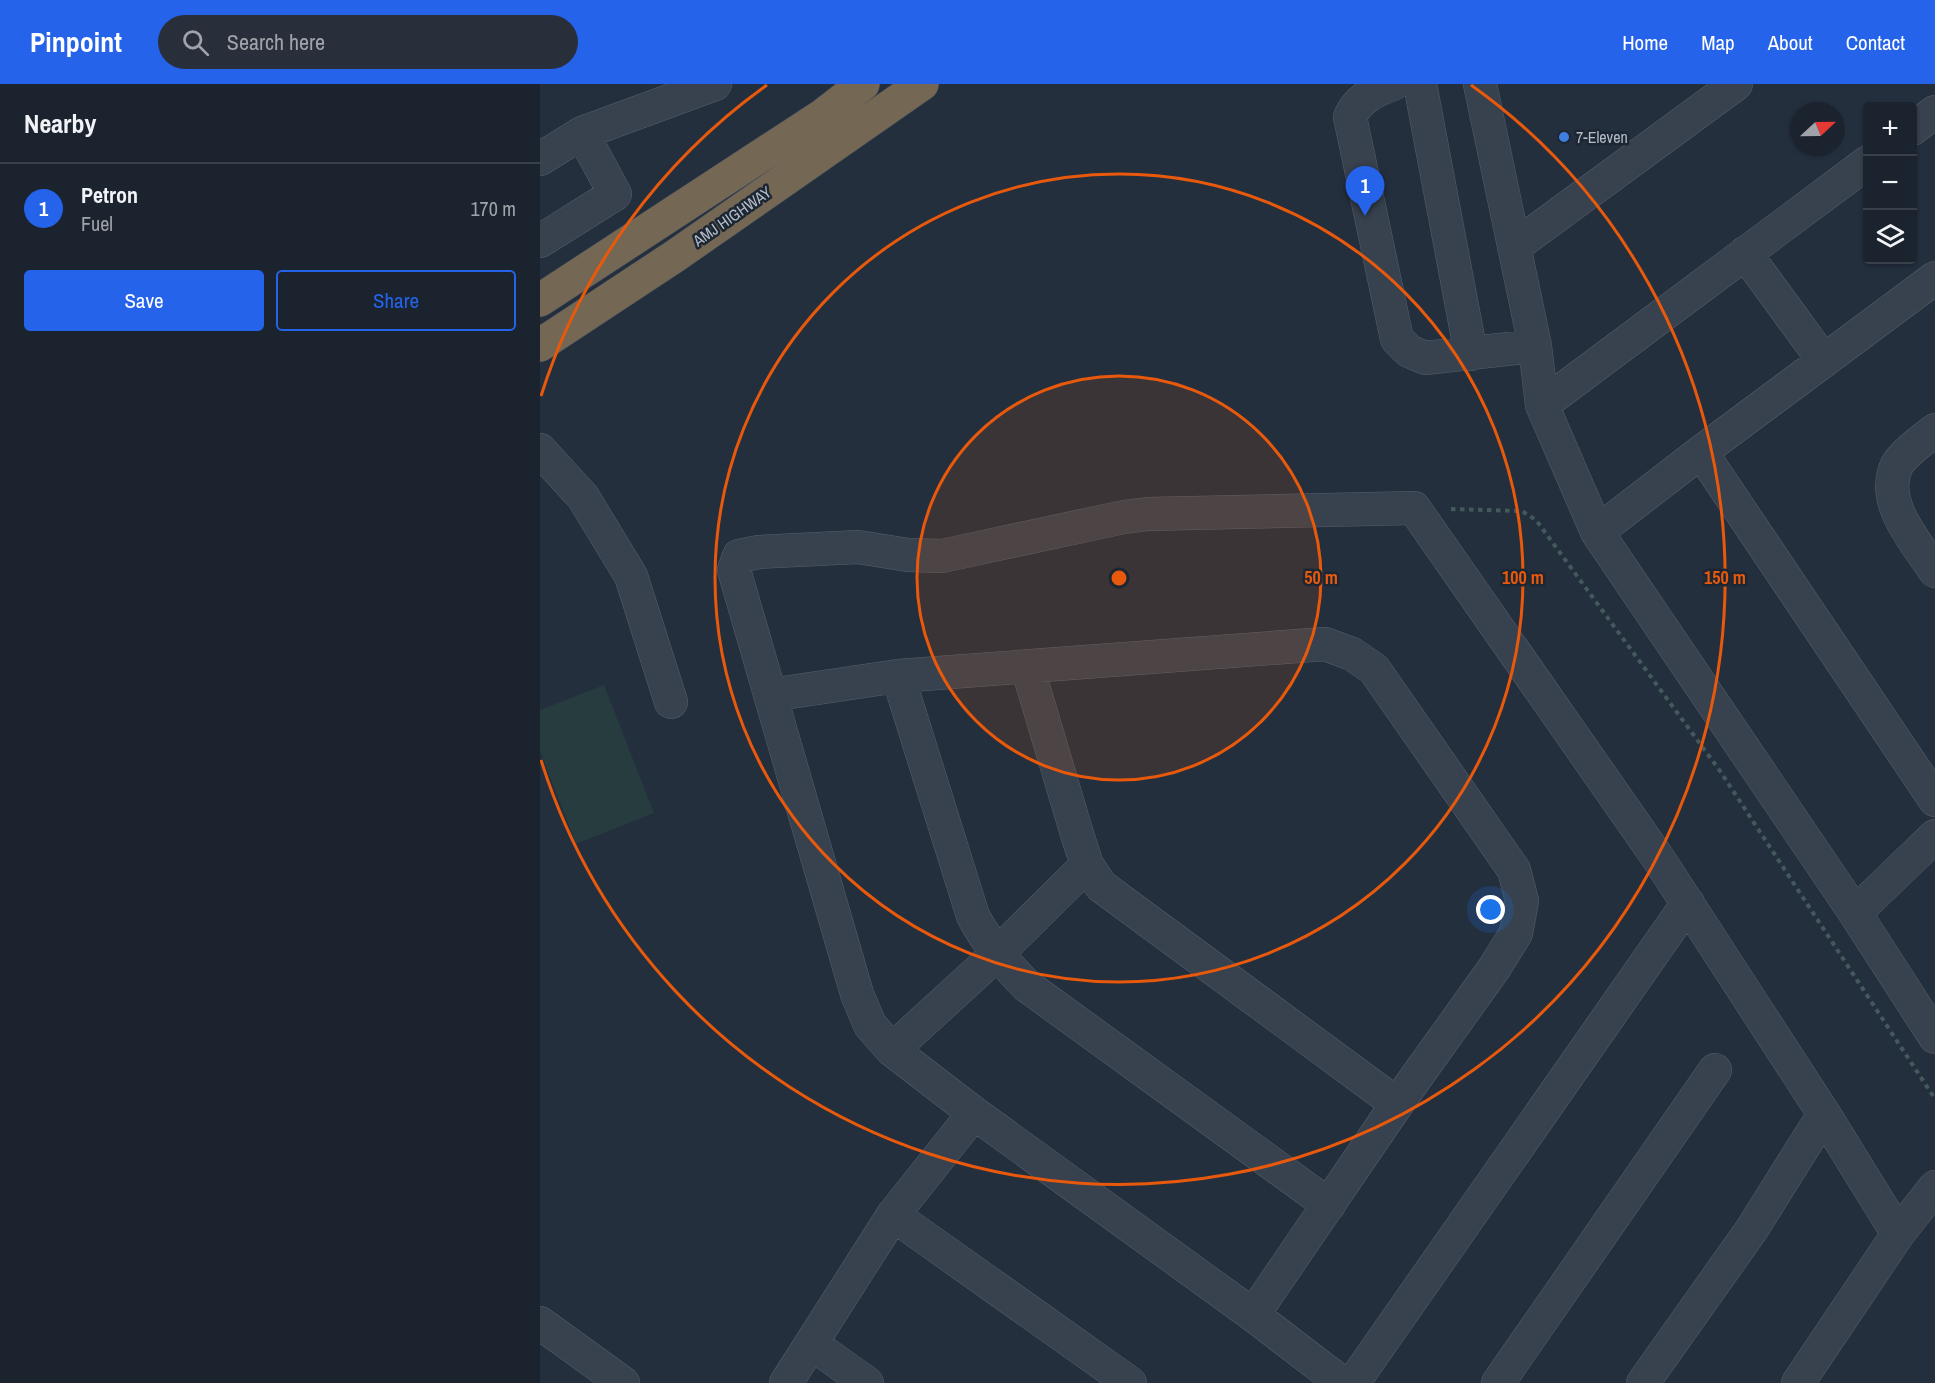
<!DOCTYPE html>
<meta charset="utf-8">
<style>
:root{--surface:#1b232e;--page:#282f3a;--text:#f1f3f6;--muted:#a0a4aa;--line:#39404a;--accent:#2563eb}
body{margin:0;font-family:"Archivo Narrow",sans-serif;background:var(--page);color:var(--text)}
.controls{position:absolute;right:18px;top:18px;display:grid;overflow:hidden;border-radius:6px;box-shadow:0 2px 4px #0004}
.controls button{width:54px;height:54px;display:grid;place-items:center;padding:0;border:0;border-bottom:2px solid var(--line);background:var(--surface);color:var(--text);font:30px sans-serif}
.compass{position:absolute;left:1251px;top:18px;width:54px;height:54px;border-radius:50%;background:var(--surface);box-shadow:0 2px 4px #0004;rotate:68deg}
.you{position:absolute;left:951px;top:826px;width:21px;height:21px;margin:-15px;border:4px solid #fff;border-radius:50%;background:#1a73e8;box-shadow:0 0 0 9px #1a73e833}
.badge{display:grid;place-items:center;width:39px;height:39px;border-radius:50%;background:var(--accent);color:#fff;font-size:20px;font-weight:700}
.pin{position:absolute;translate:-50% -50px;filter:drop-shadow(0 2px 3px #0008)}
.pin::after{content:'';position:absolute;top:32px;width:21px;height:18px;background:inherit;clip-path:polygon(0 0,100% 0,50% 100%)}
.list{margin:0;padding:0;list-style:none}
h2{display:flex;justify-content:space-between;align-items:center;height:78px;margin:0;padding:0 24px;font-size:26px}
h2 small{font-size:20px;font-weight:400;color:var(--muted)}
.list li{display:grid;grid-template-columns:39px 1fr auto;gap:18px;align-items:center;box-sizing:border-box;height:90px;padding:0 24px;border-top:2px solid var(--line)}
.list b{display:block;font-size:22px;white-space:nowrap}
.list p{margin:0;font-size:20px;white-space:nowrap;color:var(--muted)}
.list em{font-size:20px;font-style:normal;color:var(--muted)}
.actions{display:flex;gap:12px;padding:18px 24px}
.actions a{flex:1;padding:14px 0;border:2px solid var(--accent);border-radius:6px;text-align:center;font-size:21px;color:var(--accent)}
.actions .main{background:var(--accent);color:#fff}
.icon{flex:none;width:33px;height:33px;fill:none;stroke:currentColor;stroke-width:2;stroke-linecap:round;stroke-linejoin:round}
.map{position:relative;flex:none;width:1395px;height:1299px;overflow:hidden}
header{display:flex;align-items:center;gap:36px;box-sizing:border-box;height:84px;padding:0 30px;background:var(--accent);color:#fff}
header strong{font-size:28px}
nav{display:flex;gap:33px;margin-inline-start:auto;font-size:21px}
.search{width:420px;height:54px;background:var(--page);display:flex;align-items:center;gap:15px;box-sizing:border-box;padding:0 21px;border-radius:33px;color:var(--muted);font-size:22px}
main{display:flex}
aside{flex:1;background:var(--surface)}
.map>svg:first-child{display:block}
.green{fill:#263c3f}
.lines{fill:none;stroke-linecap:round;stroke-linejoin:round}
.minor-casing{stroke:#565f6c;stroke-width:34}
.highway-casing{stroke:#434c59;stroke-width:34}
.path{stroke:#44595c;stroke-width:4;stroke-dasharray:4.5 4.5;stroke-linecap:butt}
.minor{stroke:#38414e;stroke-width:33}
.highway{stroke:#746855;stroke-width:33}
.ring{fill:none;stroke:#e8590c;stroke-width:3}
.shop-dot{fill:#3f7fe0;stroke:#1d2633;stroke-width:2}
.labels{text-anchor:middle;stroke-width:5;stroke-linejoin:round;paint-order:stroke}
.poi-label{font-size:16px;fill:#b4bcc9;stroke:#1d2633;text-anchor:start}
.street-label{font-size:16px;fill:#b4bcc9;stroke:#1d2633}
.centre{fill:#e8590c;stroke:#1d2633;stroke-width:3}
.ring-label{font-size:18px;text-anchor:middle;font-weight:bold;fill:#e8590c;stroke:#1d2633;stroke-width:5;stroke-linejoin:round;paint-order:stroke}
</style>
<header>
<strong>Pinpoint</strong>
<div class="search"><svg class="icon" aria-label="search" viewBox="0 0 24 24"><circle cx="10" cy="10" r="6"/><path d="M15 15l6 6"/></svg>Search here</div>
<nav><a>Home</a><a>Map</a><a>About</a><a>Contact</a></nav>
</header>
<main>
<aside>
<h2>Nearby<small></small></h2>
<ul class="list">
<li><span class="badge">1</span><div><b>Petron</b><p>Fuel</p></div><em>170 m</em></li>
</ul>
<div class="actions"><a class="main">Save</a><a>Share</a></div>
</aside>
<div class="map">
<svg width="1395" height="1299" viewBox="0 0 1395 1299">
<rect width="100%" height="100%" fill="#242f3e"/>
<!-- green -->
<path class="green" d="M64 601 114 729 36 760 0 667V626Z"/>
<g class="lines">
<defs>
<path id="minor" d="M853 0C835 7 818 14 810 33L857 255 869 267 885 274 995 262
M880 0 931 270
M940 0 995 262 1002 321 1057 448 1315 829 1395 953
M1372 45 1395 28
M0 75 42 49 175 0
M0 157 75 110 42 49
M974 163 1196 0
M1205 169 1284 277
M1002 321 1328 78
M1395 346C1385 354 1363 370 1357 381 1339 418 1376 458 1395 487
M0 366 43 413 91 492 131 618
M1161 368 1395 716
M1057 448 1161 368 1395 194
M487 582 537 750 547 781 561 802 857 1020
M358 592 433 832C447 859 465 880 487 902L789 1121
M230 611 358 592 785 560 812 570 834 585 974 786 982 817 976 849 955 883 857 1020 713 1231
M1315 829 1395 752
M352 966 457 870 547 781
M353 1131 590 1299
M0 1239 83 1299
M272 1260 327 1299
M246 1299 353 1131 434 1029
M802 1299 713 1231 434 1029 352 966 330 941 317 910 194 486 199 472 219 468 318 463 368 471 402 472 584 433 608 430 874 424 1118 774 1284 1030 1358 1150
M813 1299 1148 819
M958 1299 1175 986
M1103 1299 1212 1145 1284 1030
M1258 1299 1358 1150 1395 1103"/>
<path id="highway" d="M0 216 283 31 323 0
M0 261 135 172 382 0"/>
</defs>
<!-- minor casing -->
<use href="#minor" class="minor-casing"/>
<!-- highway casing -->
<use href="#highway" class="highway-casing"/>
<!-- path -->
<path class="path" d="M911 425 982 427 996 436 1180 687 1395 1015"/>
<!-- minor -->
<use href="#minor" class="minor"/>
<!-- highway -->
<use href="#highway" class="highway"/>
</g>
<!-- distance rings -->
<circle cx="579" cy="494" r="202" fill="#e8590c" fill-opacity=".12"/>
<g class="ring">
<circle cx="579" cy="494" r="202"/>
<circle cx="579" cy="494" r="404"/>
<path d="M1 312A606 606 0 0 1 227 1M931 1A606 606 0 1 1 1 676"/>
</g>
<!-- markers -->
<circle class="shop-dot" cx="1024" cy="53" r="6"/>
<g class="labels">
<!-- poi labels -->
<g class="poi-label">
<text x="1036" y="59">7-Eleven</text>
</g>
<!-- street labels -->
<g class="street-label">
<text transform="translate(192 132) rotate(-35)" y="6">AMJ HIGHWAY</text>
</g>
</g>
<circle cx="579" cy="494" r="9" class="centre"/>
<g class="ring-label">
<text x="781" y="500">50 m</text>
<text x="983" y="500">100 m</text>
<text x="1185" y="500">150 m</text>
</g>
</svg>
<div class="controls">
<button>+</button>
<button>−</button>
<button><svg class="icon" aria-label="layers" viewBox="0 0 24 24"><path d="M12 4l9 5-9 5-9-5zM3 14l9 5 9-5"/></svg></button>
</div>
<svg class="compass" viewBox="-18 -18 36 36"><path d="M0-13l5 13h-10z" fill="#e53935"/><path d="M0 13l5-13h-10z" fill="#a0a4aa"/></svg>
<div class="you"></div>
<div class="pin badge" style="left:825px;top:132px">1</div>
</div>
</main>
